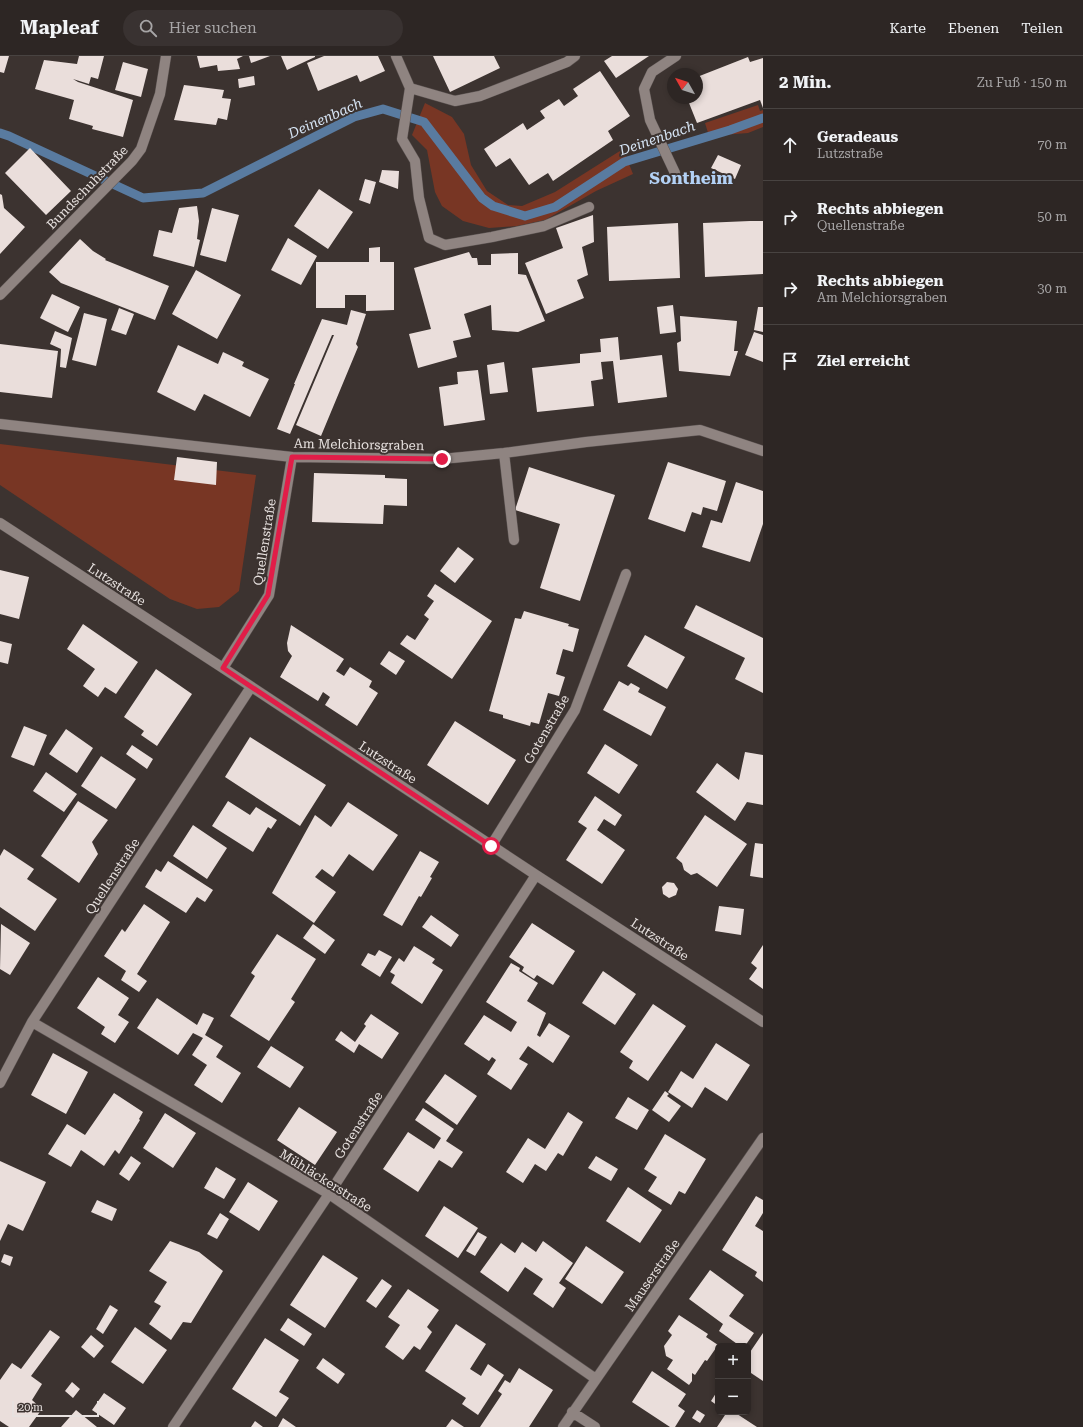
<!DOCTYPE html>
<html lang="de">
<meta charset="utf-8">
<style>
:root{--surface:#2d2624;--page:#393231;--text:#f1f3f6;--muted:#a7a5a6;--line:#484341}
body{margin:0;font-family:"Roboto Serif",serif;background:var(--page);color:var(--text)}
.controls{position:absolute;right:12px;bottom:12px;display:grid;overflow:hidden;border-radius:6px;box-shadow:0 2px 6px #0003}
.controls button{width:36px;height:36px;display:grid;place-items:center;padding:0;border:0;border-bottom:1px solid var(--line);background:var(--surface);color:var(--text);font:20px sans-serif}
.compass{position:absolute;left:667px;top:12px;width:36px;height:36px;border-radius:50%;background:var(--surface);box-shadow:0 2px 6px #0003;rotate:309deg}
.scale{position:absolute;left:12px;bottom:10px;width:87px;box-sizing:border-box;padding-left:4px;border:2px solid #e7e1df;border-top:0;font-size:11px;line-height:14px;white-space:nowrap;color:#e7e1df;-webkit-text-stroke:3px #3c3330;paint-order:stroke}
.stop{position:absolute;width:12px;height:12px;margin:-9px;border:3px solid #e11d48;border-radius:50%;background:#fff}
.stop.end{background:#e11d48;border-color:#fff;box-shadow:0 1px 4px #0008}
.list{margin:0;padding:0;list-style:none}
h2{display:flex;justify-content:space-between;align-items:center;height:52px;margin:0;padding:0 16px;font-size:17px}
h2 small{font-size:13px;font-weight:400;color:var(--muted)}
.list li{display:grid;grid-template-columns:26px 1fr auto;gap:12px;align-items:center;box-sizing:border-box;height:72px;padding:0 16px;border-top:1px solid var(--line)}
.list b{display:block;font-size:15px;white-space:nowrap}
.list p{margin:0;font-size:13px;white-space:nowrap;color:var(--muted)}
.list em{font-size:13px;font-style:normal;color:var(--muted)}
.icon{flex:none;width:22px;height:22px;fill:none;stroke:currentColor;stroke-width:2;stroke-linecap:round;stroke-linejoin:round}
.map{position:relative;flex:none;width:763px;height:1371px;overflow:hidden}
header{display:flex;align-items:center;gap:24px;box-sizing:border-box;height:56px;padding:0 20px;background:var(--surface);border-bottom:1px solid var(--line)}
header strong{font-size:19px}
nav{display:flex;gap:22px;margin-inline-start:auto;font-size:14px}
.search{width:280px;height:36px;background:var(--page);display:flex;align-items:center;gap:10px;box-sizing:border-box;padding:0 14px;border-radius:22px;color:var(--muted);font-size:15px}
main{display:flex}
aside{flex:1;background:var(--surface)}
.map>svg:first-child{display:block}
.green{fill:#783624}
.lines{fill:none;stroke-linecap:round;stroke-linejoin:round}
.stream{stroke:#597ba0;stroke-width:9}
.building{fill:#eadedb}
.minor-casing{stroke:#5a5250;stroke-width:11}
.minor{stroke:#8f8481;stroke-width:10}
.route{stroke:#e11d48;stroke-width:5}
.labels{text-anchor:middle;stroke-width:4;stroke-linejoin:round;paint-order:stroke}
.street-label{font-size:13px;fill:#e7e1df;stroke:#3c3330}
.water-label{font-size:14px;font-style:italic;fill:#d6e4f4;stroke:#3c3330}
.district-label{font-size:17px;font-weight:bold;fill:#b3d1f5;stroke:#3c3330}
</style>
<header>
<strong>Mapleaf</strong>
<div class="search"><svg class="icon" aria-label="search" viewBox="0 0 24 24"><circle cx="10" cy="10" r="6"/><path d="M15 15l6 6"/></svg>Hier suchen</div>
<nav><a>Karte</a><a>Ebenen</a><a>Teilen</a></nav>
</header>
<main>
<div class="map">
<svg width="763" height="1371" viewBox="0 0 763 1371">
<rect width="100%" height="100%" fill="#3c3330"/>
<!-- green -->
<path class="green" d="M425 47 452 61 464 78 471 109 487 135 508 149 522 150 555 136 623 93 633 118 596 135 545 164 517 170 489 172 463 165 442 150 435 136 427 94 412 79Z
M758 49 760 55 763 54V71L748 77 709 80 705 67Z
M0 388 256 419 239 535 219 551 197 553 170 543 0 429Z"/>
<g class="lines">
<!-- stream -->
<path class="stream" d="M0 77 9 80 143 142 203 137 354 61 383 53 424 66 482 142 493 150 525 160 555 151 624 106 730 74 763 62"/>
</g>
<!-- building -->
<path class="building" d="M0 0H9L4 17 0 16Z
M79 0H104L98 23 91 21 89 28 73 23 78 26 133 44 123 81 92 73 93 70 69 63 74 44 35 33 44 4 77 8Z
M197 0H243L237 3 240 13 218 15 217 9 200 12Z
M249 0H270L251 7Z
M281 0H315V1L287 14Z
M324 0H378L385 15 360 26 357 19 318 35 307 7Z
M433 0H494L500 12 450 36Z
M612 0H649L616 22 604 5Z
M748 1 750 6 763 2V52L760 44 697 67 687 42H697V21Z
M123 6 148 13 141 41 115 34Z
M600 15 630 60 608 75 613 84 553 125 548 117 529 129 510 102 496 111 484 93 523 67 527 74 545 62 540 55 559 43 564 50 578 40 573 33Z
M254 20 255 29 239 32 238 23Z
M184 29 224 34 222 42 231 43 227 64 218 62 216 69 174 64Z
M30 92 71 135 46 159 5 117Z
M718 99 741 109 735 123 711 112Z
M382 114 399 115 398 133 379 126Z
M365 123 376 126 370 148 359 144Z
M319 133 353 156 328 193 294 170Z
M0 138 2 139 4 152 25 171 0 198Z
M197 150 199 165 197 183 200 184 194 211 153 200 159 174 172 177 179 152Z
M212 152 239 159 226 206 200 199Z
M593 159 594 186 582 191 588 219 577 224 584 242 546 258 525 207 563 192 556 172Z
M750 165H763V218L705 221 703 167Z
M678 167 680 222 609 225 607 171Z
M288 182 317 200 301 229 271 214Z
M80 183 93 195 106 203 105 204 169 230 155 264 61 227 49 216Z
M380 191V206H394V254L366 255V239H345V252H316V206H369V192Z
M469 196 472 202H477L478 209H491V198L518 197V218L526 219 545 265 518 276 492 274 491 249 464 258 471 281 453 285 457 301 418 312 409 278 431 273 414 212Z
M196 214 241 239 217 283 172 258Z
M52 238 80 251 68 276 40 262Z
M673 249 676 276 660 278 657 251Z
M758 251H763V276L754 274Z
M119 252 134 258 126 279 111 274Z
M351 254 366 258 356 288 358 291 321 380 296 369 334 279H332L290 378 277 373 295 328H294L322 263 347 269Z
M84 257 107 263 96 310 72 304Z
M680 260 737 265 734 295H738L730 320 679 315 677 287 681 285Z
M55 275 72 282 66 312 60 311 61 293 50 288Z
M754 276 763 279V306L745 299Z
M618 281 620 304 662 299 667 341 618 347 613 305 601 306 603 323 591 325 594 350 537 356 532 312 580 307V298L601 296 600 283Z
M0 288 58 295 52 342 0 336Z
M178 289 218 308 223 296 244 306 242 310 269 323 250 361 204 338 195 355 157 336Z
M504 306 508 336 490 338 487 309Z
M478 314 485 364 444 370 439 331 458 328 457 316Z
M177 401 217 406 216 429 174 424Z
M668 406 726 425 717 455 703 451 701 459 692 456 685 476 648 463Z
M529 411 615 439 580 545 540 532 560 468 515 454Z
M314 417 385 419V422L407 423V450L384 449 383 468 312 466Z
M736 426 763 435V468L750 506 702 491 711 464 722 467Z
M458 491 474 503 455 527 440 515Z
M0 514 29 521 19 563 0 558Z
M435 528 492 565 452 623 400 588 407 579 415 584 429 563 424 559 434 545 427 540Z
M696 549 763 582V637L735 623 745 602 684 572Z
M524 555 569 568 568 570 579 573 573 596 563 593 556 618 565 621 559 640 548 637 539 668 531 666 530 670 503 662V659L489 655 515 562 521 563Z
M83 568 138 606 116 638 105 631 98 641 83 630 95 613 67 593Z
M291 569 344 603 336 615 344 620 350 611 372 625 369 631 378 637 357 670 325 649 330 641 323 636 318 645 280 621 292 600 288 595 287 587Z
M645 579 685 601 667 633 627 610Z
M0 585 12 588 8 608 0 606Z
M389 595 405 605 396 619 380 608Z
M156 613 192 638 157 690 141 679 144 675 124 661Z
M619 625 628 630 631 627 640 632 638 636 666 651 651 680 603 654Z
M455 665 516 704 488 749 427 709Z
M24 670 47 679 34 710 11 701Z
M66 673 93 692 77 717 49 698Z
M250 681 326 729 300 770 225 721Z
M605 688 638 709 619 738 587 717Z
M132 689 153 703 147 713 126 698Z
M745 696 763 699V749L747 746 735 765 696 736 717 707 739 724Z
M101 700 136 723 116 753 81 730Z
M46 716 77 738 64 756 33 735Z
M595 740 622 759 615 770 604 763 597 774 625 794 602 828 566 804 587 772 578 766Z
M78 745 108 764 92 786 98 798 79 827 41 800Z
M228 745 250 759 256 751 277 764 271 773 268 771 253 796 212 770Z
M348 746 398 779 373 815 349 798 333 821 322 813 315 821 336 836 314 867 272 837 315 759 331 771Z
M705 759 747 788 717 831 697 817 691 819 684 814 682 807 676 802Z
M193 769 227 792 207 823 173 800Z
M755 787 763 788V822L750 820Z
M4 793 34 813 27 823 57 843 35 875 0 851V800Z
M420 795 439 806 430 821 432 822 421 841 419 840 402 870 383 859Z
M168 805 213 834 205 846 197 841 186 857 145 831 156 813 161 816Z
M667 826 674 827 678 833 676 839 669 842 663 838 662 831Z
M144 848 170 866 137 918 147 925 139 936 121 924 126 915 104 900 122 873 125 876Z
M719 850 744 853 741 879 715 875Z
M431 859 459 879 451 891 422 871Z
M532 867 575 895 553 929 537 919 534 923 522 915 524 911 509 901Z
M1 868 30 887 10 919 0 913Z
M313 868 335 884 325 898 303 882Z
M277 878 316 903 291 943 295 946 269 985 230 960 255 920 251 917Z
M763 889V933L749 923 757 912 751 907Z
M414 890 435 903 432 907 443 914 422 948 391 927 395 919 390 916 399 902 404 906Z
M379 894 392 901 380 921 361 909 368 897 375 900Z
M511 907 520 912 519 915 538 927 527 945 546 957 537 979 540 981 549 967 570 980 553 1007 528 990 519 1003 528 1008 511 1034 487 1018 496 1004 492 1001 489 1005 464 988 484 959 511 976 517 966 486 946Z
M603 915 636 938 615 969 582 947Z
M98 921 129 942 118 959 129 966 115 987 101 978 105 971 77 952Z
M157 942 197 969 203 957 214 962 205 979 223 990 216 1001 241 1017 222 1047 194 1029 207 1009 192 999 203 982 193 977 178 999 137 972Z
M653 948 686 970 648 1025 629 1012 633 1005 620 996Z
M371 958 399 977 382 1003 359 988 354 997 335 984 341 975 355 986 366 970 364 968Z
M716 987 750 1009 727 1045 705 1031 692 1052 668 1036 681 1015 693 1023Z
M271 990 304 1011 290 1032 257 1011Z
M53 997 88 1016 66 1058 31 1039Z
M445 1018 477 1040 457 1069 425 1046Z
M665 1035 669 1038 667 1040 681 1050 669 1066 652 1054Z
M114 1037 143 1056 139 1063 140 1064 119 1098 115 1094 104 1110 81 1094 71 1111 48 1098 67 1068 85 1079Z
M628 1041 649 1054 637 1074 615 1062Z
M299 1051 337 1076 315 1109 277 1084Z
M423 1052 454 1073 446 1085 463 1096 452 1112 439 1104 418 1136 383 1113 408 1076 434 1093 441 1082 415 1064Z
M568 1056 583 1066 563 1100 558 1097 546 1115 535 1108 523 1127 506 1116 528 1082 545 1093Z
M165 1057 196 1077 173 1112 143 1092Z
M665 1078 706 1103 685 1138 679 1135 671 1149 648 1135 657 1121 644 1113Z
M131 1100 141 1107 129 1125 119 1118Z
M596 1100 618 1113 611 1125 588 1112Z
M0 1105 46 1126 23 1175 8 1168 0 1185Z
M216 1111 236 1123 224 1143 204 1132Z
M248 1126 278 1145 259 1175 229 1156Z
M628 1131 662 1154 640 1187 606 1165Z
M756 1140 763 1144V1157L755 1170 763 1175V1226L755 1220 757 1216 722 1194Z
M97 1144 117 1153 112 1165 91 1156Z
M444 1150 478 1172 458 1202 425 1180Z
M220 1157 229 1163 217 1183 207 1178Z
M478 1176 487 1181 475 1200 466 1195Z
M170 1185 199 1196 223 1215 191 1267 183 1266 171 1284 149 1268 161 1250 154 1246 167 1226 149 1215Z
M543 1185 573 1207 559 1227 566 1232 553 1252 533 1238 543 1223 525 1211 508 1236 480 1216 501 1187 515 1197 522 1186 536 1196Z
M586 1190 624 1216 602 1248 565 1223Z
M4 1198 13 1201 10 1210 1 1206Z
M323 1199 358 1222 325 1272 290 1249Z
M710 1214 744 1239 729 1260 754 1277 745 1290H740L719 1275 723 1268 689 1243Z
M382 1223 392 1230 376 1252 366 1245Z
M408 1233 439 1254 427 1271 432 1276 420 1294 414 1290 403 1304 385 1291 400 1269 388 1261Z
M110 1249 118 1254 103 1278 96 1273Z
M679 1259 708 1278 706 1281 718 1289 707 1305 705 1304 695 1319 692 1317V1325L689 1329 667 1313 673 1304 666 1300 664 1290 672 1279 668 1275Z
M288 1262 312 1278 304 1290 280 1274Z
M456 1268 486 1288 470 1313 481 1320 488 1308 504 1319 478 1359 462 1348 466 1342 425 1315Z
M135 1271 167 1294 143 1328 111 1306Z
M50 1274 60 1281 31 1320 42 1328 32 1344 42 1353 29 1371H9L0 1365V1324L12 1307 21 1313Z
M763 1277V1325L748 1315V1299Z
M91 1279 104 1290 94 1302 81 1291Z
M265 1282 299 1304 279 1336 289 1342 276 1361 232 1333Z
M323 1302 345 1318 338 1328 316 1312Z
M519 1312 553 1334 529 1371H480L502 1338 498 1335 505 1324 510 1327Z
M652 1315 686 1338 678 1350 685 1355 675 1371H670L632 1346Z
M72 1326 80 1333 73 1342 65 1335Z
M718 1334V1350L711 1345Z
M104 1337 126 1352 114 1369 92 1354Z
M76 1354 97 1371H61Z
M697 1354 705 1359 700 1367 692 1362Z
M727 1356H734L757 1371H717Z
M283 1362 296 1371H278Z
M452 1363 464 1371H446Z
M255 1365 263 1371H251Z"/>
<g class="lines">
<defs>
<path id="minor" d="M396 0 410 32 402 83 415 105 419 142 429 182 445 189 492 181 544 170 589 151
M410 32 455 45 480 40 567 6 575 0
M675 117 650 64 644 33 652 16 676 0
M0 239 132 105 141 93 160 38 166 0
M0 368 292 401 442 403 504 397 586 386 700 374 763 395
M504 397 514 484
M0 467 223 612 536 819 763 966
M223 612 269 539 292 401
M491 790 575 654 626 518
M32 966 329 1138 596 1323
M0 1027 32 966 251 631
M572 1356 595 1371
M173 1371 329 1138 536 819
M563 1371 763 1082"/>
</defs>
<!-- minor casing -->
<use href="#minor" class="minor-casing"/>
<!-- minor -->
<use href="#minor" class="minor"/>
</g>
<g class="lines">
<!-- route -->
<path class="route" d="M442 403 292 401 268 539 223 612 491 790"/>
</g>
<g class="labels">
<!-- street labels -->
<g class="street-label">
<text transform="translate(87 131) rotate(-46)" y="5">Bundschuhstraße</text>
<text transform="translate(359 388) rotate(1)" y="5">Am Melchiorsgraben</text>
<text transform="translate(264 486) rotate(-81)" y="5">Quellenstraße</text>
<text transform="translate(117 528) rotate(33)" y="5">Lutzstraße</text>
<text transform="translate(546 673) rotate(-60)" y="5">Gotenstraße</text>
<text transform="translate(388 706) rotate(33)" y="5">Lutzstraße</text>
<text transform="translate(112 820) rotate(-57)" y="5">Quellenstraße</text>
<text transform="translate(660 883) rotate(33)" y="5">Lutzstraße</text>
<text transform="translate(358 1069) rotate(-57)" y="5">Gotenstraße</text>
<text transform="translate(326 1124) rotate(32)" y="5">Mühläckerstraße</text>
<text transform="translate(652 1219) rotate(-55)" y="5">Mauserstraße</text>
</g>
<!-- water labels -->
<g class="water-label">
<text transform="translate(325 62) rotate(-24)" y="5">Deinenbach</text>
<text transform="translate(657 82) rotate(-19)" y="5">Deinenbach</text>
</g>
<!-- district labels -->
<g class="district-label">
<text x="691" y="128">Sontheim</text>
</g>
</g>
</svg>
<div class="controls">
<button>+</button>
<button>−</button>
</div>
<svg class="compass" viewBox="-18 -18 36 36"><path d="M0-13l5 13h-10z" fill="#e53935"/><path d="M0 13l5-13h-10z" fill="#a7a5a6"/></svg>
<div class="scale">20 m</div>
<div class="stop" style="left:491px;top:790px"></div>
<div class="stop end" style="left:442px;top:403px"></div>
</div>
<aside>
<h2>2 Min.<small>Zu Fuß · 150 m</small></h2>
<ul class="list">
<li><svg class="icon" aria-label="ahead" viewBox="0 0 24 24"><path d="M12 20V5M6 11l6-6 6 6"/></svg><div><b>Geradeaus</b><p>Lutzstraße</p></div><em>70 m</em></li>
<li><svg class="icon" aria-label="right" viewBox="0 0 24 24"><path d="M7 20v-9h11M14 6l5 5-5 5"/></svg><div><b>Rechts abbiegen</b><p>Quellenstraße</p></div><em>50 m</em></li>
<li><svg class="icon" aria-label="right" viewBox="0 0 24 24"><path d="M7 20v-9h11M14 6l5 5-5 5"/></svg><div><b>Rechts abbiegen</b><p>Am Melchiorsgraben</p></div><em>30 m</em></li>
<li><svg class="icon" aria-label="arrive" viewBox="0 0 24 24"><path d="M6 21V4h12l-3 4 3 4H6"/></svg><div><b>Ziel erreicht</b></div></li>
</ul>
</aside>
</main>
